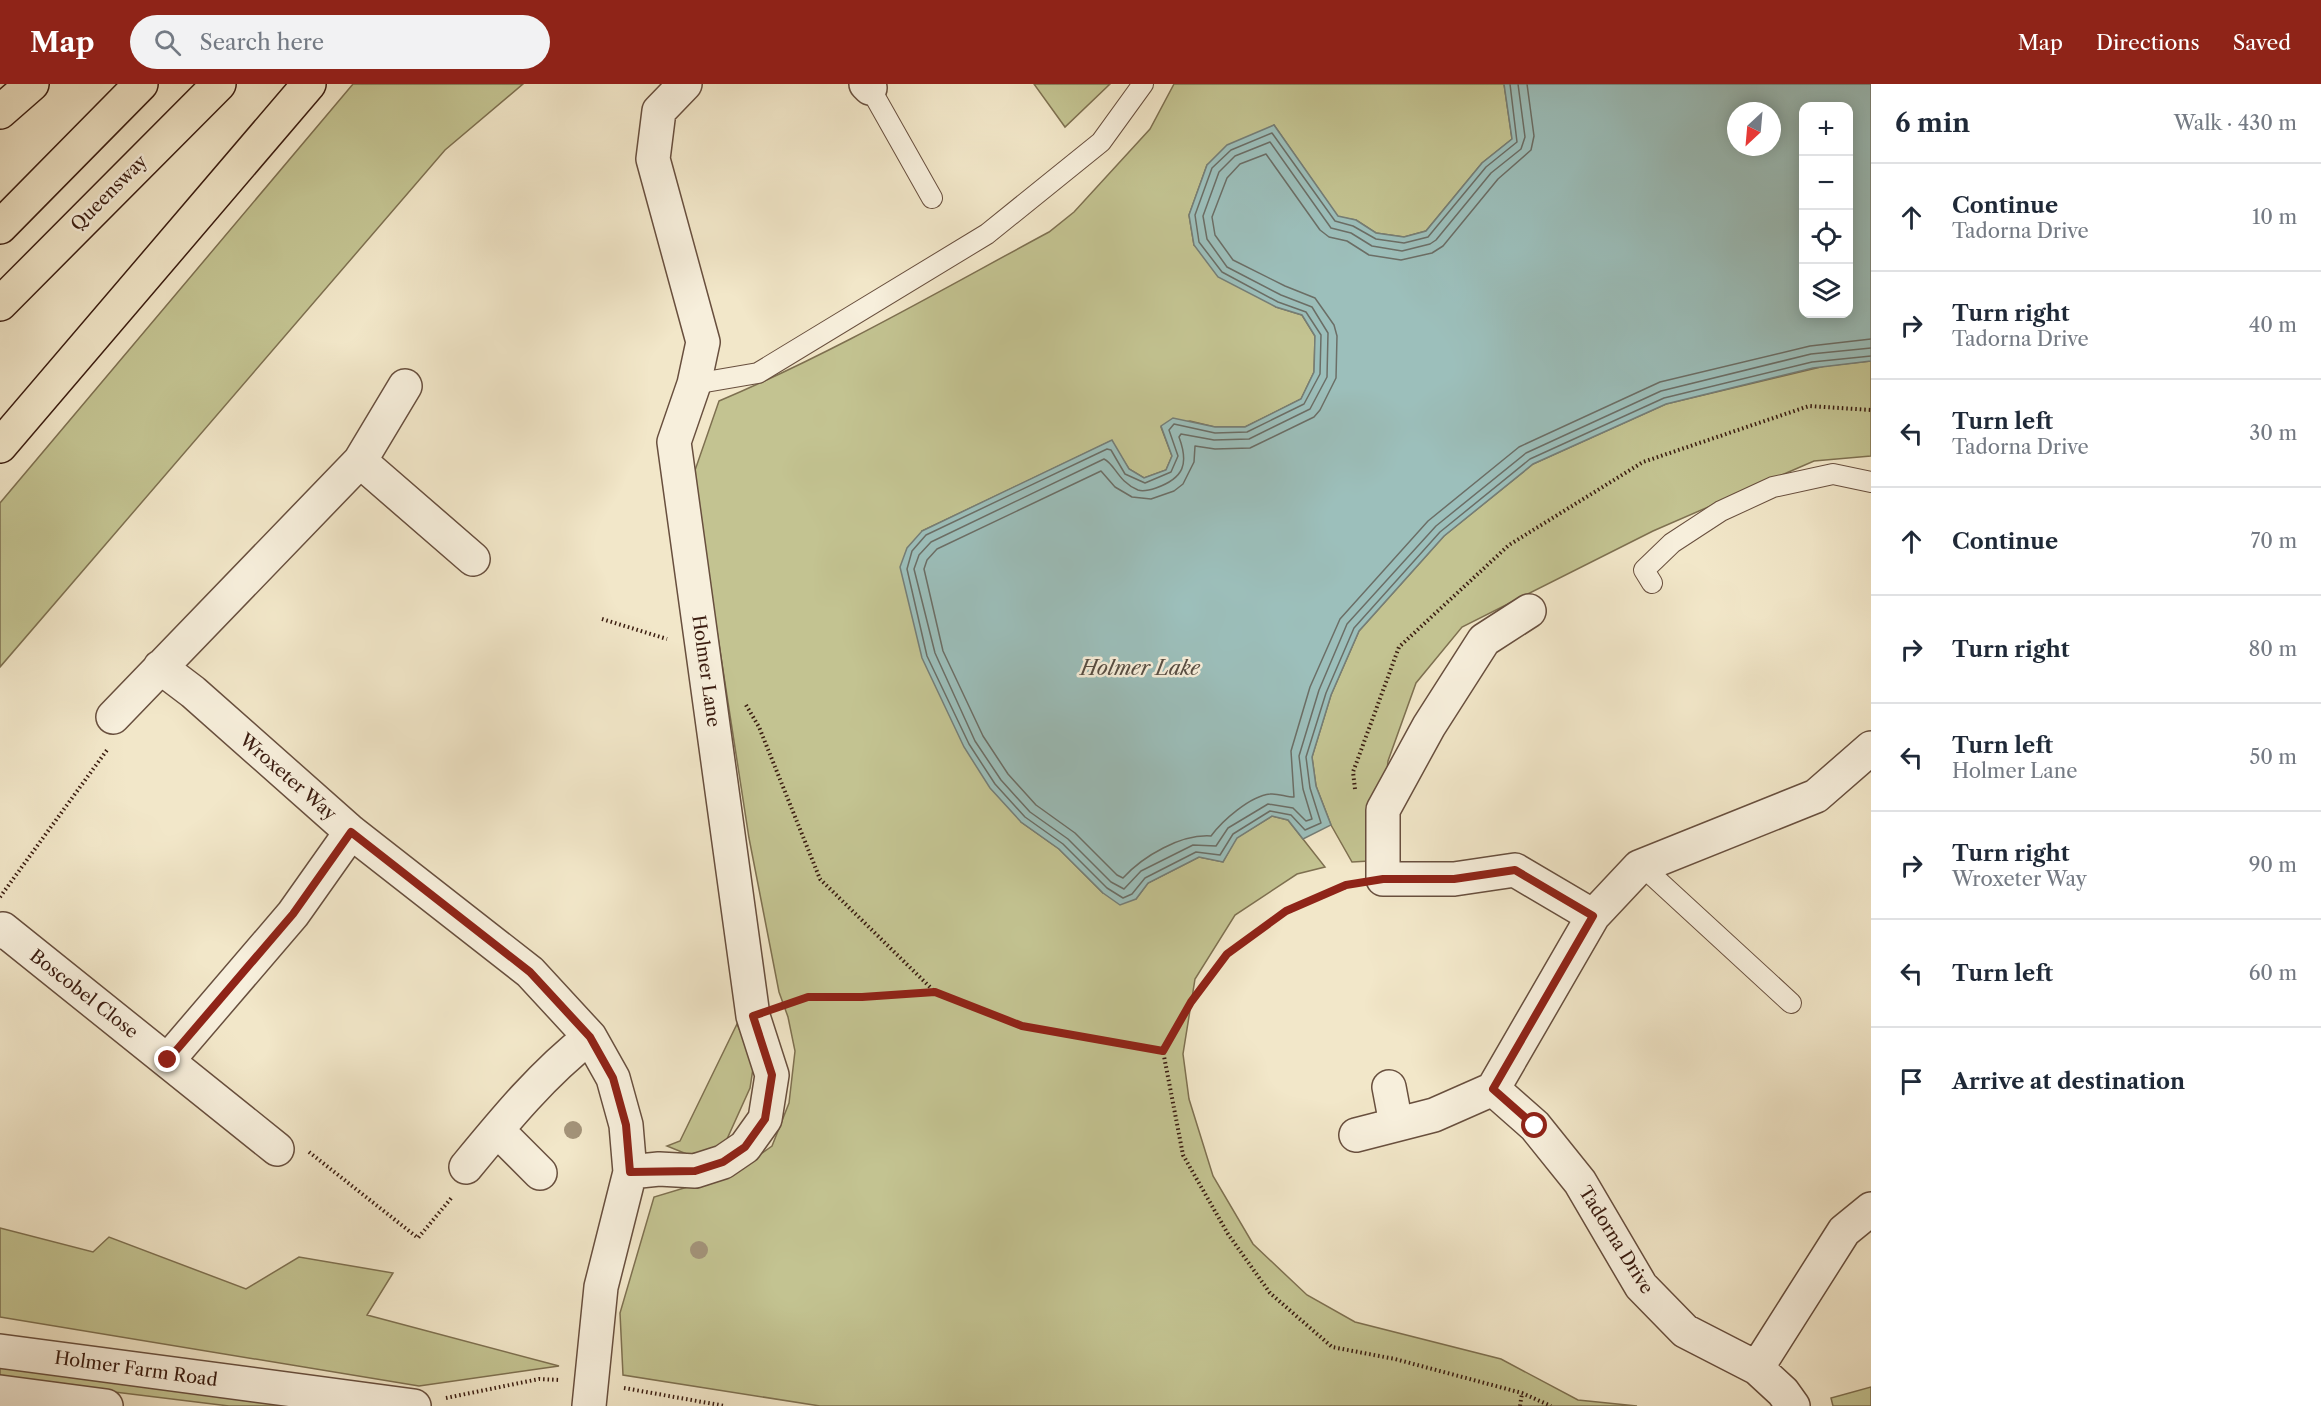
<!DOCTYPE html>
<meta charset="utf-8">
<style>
:root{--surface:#fff;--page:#f2f2f3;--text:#1f2937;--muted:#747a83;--line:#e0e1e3;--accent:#8f2418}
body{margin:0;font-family:"Libre Caslon Text",serif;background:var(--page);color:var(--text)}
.controls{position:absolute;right:18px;top:18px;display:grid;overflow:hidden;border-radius:12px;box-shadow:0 3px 15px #0003}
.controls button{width:54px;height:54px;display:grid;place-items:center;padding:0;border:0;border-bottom:2px solid var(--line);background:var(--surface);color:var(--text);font:30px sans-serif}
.compass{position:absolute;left:1727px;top:18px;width:54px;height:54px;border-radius:50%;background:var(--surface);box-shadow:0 3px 15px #0003;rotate:206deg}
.stop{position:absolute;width:18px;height:18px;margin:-14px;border:4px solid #8f2418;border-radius:50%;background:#fff}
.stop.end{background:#8f2418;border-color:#fff;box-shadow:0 2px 6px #0008}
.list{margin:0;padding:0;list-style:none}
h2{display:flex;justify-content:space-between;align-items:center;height:78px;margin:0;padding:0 24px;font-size:26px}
h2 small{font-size:20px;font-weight:400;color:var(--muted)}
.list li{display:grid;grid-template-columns:39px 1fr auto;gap:18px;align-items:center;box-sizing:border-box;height:108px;padding:0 24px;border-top:2px solid var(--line)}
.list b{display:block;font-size:22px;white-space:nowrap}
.list p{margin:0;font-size:20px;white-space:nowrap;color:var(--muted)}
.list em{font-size:20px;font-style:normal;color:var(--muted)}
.icon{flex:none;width:33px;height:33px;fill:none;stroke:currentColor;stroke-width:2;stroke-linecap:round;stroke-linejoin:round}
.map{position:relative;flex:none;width:1871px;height:1322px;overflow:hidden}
header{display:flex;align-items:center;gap:36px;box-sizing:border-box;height:84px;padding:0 30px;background:var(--accent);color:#fff}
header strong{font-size:28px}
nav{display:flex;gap:33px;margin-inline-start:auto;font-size:21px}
.search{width:420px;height:54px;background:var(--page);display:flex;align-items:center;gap:15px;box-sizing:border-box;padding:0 21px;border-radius:33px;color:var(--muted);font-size:22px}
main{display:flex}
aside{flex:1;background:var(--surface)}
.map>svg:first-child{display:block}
.green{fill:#c3c391;stroke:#7e7050;stroke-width:1.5}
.water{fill:#9cbfbb;stroke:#757e77;stroke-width:1.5;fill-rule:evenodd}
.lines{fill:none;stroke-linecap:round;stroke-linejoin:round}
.shore{stroke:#6b6e66;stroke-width:1.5}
.service-casing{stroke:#684f3e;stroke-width:22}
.minor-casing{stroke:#684f3e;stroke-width:36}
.tertiary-casing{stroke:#684f3e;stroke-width:36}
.trunk-casing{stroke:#3a1c10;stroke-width:36}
.path{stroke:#3a1c10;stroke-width:4;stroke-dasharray:1.5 3;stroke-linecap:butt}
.service{stroke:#f7efdc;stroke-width:20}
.minor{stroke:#f7efdc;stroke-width:33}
.tertiary{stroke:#f7efdc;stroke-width:33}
.trunk{stroke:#f2e7c9;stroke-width:33}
.tree{fill:#a39379}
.route{stroke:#8f2418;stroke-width:8}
.labels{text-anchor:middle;stroke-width:5;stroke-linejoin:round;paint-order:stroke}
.street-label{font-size:18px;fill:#3a1c10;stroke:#f7efdc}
.water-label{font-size:20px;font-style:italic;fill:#574d43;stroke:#f7efdc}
</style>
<header>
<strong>Map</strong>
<div class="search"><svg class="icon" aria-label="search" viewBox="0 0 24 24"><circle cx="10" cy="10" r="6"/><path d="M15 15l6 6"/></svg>Search here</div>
<nav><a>Map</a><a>Directions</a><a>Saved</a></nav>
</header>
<main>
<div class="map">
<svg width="1871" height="1322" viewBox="0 0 1871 1322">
<rect width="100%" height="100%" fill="#f2e7c9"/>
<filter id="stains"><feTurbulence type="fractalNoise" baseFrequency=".00333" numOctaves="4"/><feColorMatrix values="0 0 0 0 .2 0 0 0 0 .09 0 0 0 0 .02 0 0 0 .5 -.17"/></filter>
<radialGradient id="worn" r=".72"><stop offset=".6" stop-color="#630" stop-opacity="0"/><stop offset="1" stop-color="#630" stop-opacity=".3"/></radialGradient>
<!-- green -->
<path class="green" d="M353 0H523L445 66 0 583V419Z
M1034 0H1110L1065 43Z
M1174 0H1504L1512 55 1482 79 1426 147 1404 153 1376 149 1356 136 1338 133 1274 41 1207 81 1189 131 1194 161 1276 223 1302 231 1315 252 1314 288 1301 315 1245 343H1215L1190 337 1161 343 1172 372 1166 386 1144 394 1129 385 1111 357 922 447 1021 738 1059 765 1103 809 1136 815 1148 799 1199 773 1223 778 1236 754 1272 732 1288 736 1325 783 1297 790 1235 831 1195 895 1183 970 1189 1015 1213 1092 1253 1160 1307 1211 1355 1238 1501 1275 1578 1316 1637 1322H820L623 1291 620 1229 654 1113 734 1089 772 1062 789 1019 795 967 788 933 779 908 749 754 693 392 719 317C833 269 941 206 1049 148L1074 128 1150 45Z
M1871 277V372L1814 377 1653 447 1462 543 1416 599 1388 677 1383 726 1388 776 1352 778 1331 741 1316 702 1312 673 1331 611 1359 547 1444 452 1533 380 1666 320 1825 282Z
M737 940 754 978 750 1004 722 1066 694 1073 667 1062 680 1057Z
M0 1144 93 1168 109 1153 246 1205 299 1173 393 1189 367 1231 559 1282 419 1302 0 1233Z
M0 1281 301 1322H229L0 1294Z
M1871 1303V1322H1833L1831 1314Z"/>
<!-- water -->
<path class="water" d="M1504 0H1871V277L1813 284 1666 320 1533 380 1444 452 1359 547 1331 611 1312 673 1316 702 1331 741 1303 755 1288 736 1272 732 1237 754 1223 778 1199 773 1148 799 1136 815 1120 821 1103 809 1059 765 1021 738 990 704 964 663 922 574 900 483 907 464 922 447 1112 356 1129 385 1144 394 1166 386 1172 372 1161 342 1173 334 1215 343H1245L1301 315 1314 288 1315 252 1302 231 1276 223 1218 193 1194 161 1189 131 1207 81 1227 61 1274 41 1338 132 1356 136 1376 149 1404 153 1426 147 1482 79 1512 55ZM1804 22H1848V230H1804ZM1736 27H1772V63H1736Z"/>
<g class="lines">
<!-- shore -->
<path class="shore" d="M1510 0 1517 58 1486 83 1428 153 1404 159 1376 155 1353 142 1335 137 1272 49 1231 66 1212 84 1195 131 1199 158 1222 188 1278 218 1306 228 1321 251 1320 290 1304 320 1247 348 1215 349 1174 340 1169 346 1178 372 1171 388 1145 399 1125 390 1111 366 1107 365 926 451 912 467 907 485 927 572 969 660 995 700 1025 733 1063 760 1107 804 1123 814 1132 810 1145 794 1196 768 1220 771 1233 750 1270 727 1291 731 1305 746 1321 739 1310 704 1306 673 1326 609 1354 544 1440 448 1530 375 1664 314 1812 278 1871 272
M1518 0 1525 53 1521 65 1491 89 1436 156 1430 160 1402 167 1372 162 1351 149 1331 144 1270 58 1235 72 1219 88 1203 132 1207 155 1227 183 1281 211 1312 223 1328 249 1327 293 1310 325 1249 355 1214 356 1181 350 1179 353C1189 380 1184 394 1156 404 1150 406 1144 408 1138 406 1118 398 1115 380 1104 375L931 458 919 471 914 485 935 569 975 657 1001 696 1030 728 1068 755 1111 798 1124 805 1141 787 1193 761 1216 762 1228 744 1268 720 1293 724 1306 737 1312 735 1303 705 1299 672 1319 606 1347 540 1436 442 1526 369 1661 307 1811 270 1871 264
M1527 0 1534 52 1531 66 1498 95 1443 162 1432 169 1401 176 1369 171 1347 157 1329 153 1320 146 1266 70 1240 80 1227 94 1212 133 1215 151 1233 176 1285 202 1315 214 1334 241 1337 252 1336 294 1320 326 1314 333 1250 364 1215 365 1195 362 1194 378 1183 400 1174 407 1151 415 1132 413 1115 403 1101 387 937 465 927 476 924 485 943 567 983 652 1008 690 1036 721 1075 749 1117 791 1123 794C1143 772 1181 750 1211 752 1222 737 1250 712 1270 710 1278 709 1286 713 1294 713L1291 667 1310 603 1340 535 1428 437 1519 363 1660 298 1810 262 1871 255"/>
<defs>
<path id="service" d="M870 4 932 114
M694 300 758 289 987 150 1101 58 1143 0
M1652 499 1644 486 1672 459 1721 427 1773 403 1833 390 1871 398
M1642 782 1791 919"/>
<path id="minor" d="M866 0 870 4
M360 377 473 475
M1529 527 1484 556 1429 642 1383 726V795H1454L1515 786 1593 832
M160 583 193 608 351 748 530 888 590 953 613 994 626 1041 630 1088 601 1203 589 1322
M113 633 360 377 405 302
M0 848 3 845 277 1065
M168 976 293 830 351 748
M1389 1003 1396 1040
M497 1046 540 1089
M1356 1051 1434 1031 1493 1005
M466 1083C503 1038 543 989 590 953
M630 1088 659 1085 695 1087 723 1078 745 1063 765 1035 772 991 753 932 674 358 694 300 703 258 653 75 659 27 685 0
M1757 1284 1844 1147 1871 1125
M1793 1322 1783 1308 1757 1284 1685 1247 1641 1202 1580 1098 1535 1042 1493 1005 1593 832 1639 783 1816 712 1871 664"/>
<path id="tertiary" d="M0 1267 414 1322
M0 1308 106 1322"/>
<path id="trunk" d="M0 28 32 0
M0 143 141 0
M0 220 219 0
M0 362 309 0"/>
</defs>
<!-- service casing -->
<use href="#service" class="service-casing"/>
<!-- minor casing -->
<use href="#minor" class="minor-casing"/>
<!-- tertiary casing -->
<use href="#tertiary" class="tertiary-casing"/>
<!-- trunk casing -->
<use href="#trunk" class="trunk-casing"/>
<!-- path -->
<path class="path" d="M602 535 667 555
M746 621 759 643 820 795 935 908 1021 942 1163 967 1183 1071 1228 1150 1270 1209 1332 1263 1395 1275 1522 1309 1551 1322
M1355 705 1353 688 1399 563 1509 461 1643 378 1809 322 1871 326
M0 813 107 666
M784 921 808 913H862L934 908
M1163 967 1191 918 1227 870 1286 827 1351 801
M309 1068 418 1154 453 1112
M624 1304 725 1322
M446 1314 539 1295 560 1296
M1520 1322 1522 1309"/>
<!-- service -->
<use href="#service" class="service"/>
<!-- minor -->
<use href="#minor" class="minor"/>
<!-- tertiary -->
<use href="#tertiary" class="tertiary"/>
<!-- trunk -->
<use href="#trunk" class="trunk"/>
</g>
<!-- trees -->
<g class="tree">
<circle cx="573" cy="1046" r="9"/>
<circle cx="699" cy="1166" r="9"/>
</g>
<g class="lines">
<!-- route -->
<path class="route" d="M168 976 293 830 351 748 530 888 590 953 613 994 626 1041 630 1088 695 1087 723 1078 745 1063 765 1035 772 991 753 932 808 913H862L935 908 1022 942 1163 967 1191 918 1227 870 1286 827 1346 801 1383 795H1454L1515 786 1593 832 1493 1005 1535 1042"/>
</g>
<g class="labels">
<!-- street labels -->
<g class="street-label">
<text transform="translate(109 109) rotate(-45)" y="6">Queensway</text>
<text transform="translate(706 587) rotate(82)" y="6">Holmer Lane</text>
<text transform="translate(288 693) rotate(41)" y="6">Wroxeter Way</text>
<text transform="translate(84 910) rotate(38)" y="6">Boscobel Close</text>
<text transform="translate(1616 1156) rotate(58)" y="6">Tadorna Drive</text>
<text transform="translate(136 1285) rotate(8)" y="6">Holmer Farm Road</text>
</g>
<!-- water labels -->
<g class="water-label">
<text x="1140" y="591">Holmer Lake</text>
</g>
</g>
<rect width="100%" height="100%" filter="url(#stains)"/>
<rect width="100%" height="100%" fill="url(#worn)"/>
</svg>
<div class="controls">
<button>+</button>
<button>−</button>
<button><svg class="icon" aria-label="locate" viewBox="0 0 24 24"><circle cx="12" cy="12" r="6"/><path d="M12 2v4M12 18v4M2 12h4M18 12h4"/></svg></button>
<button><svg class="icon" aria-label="layers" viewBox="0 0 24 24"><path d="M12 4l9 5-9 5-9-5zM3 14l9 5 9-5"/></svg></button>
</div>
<svg class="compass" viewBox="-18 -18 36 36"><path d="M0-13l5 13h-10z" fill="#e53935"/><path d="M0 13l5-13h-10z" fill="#747a83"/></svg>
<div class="stop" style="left:1535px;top:1042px"></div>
<div class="stop end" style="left:168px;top:976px"></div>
</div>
<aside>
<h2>6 min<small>Walk · 430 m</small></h2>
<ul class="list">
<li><svg class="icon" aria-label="ahead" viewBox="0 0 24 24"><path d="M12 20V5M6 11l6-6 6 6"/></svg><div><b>Continue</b><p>Tadorna Drive</p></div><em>10 m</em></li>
<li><svg class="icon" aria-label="right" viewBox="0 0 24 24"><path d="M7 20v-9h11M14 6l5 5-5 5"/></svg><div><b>Turn right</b><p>Tadorna Drive</p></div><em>40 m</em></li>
<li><svg class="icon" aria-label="left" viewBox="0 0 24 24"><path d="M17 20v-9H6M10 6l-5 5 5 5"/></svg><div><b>Turn left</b><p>Tadorna Drive</p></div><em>30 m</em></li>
<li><svg class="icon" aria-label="ahead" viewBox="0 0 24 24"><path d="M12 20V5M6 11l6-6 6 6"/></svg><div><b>Continue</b></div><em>70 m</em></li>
<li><svg class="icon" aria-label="right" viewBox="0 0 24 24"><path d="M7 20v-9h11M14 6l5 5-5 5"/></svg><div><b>Turn right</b></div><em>80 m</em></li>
<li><svg class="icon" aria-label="left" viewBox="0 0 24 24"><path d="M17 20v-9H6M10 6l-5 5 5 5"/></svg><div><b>Turn left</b><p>Holmer Lane</p></div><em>50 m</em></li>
<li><svg class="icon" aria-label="right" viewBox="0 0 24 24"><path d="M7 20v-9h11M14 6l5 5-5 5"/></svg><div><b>Turn right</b><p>Wroxeter Way</p></div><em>90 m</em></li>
<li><svg class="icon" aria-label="left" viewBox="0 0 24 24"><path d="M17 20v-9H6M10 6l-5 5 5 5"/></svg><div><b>Turn left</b></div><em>60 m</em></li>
<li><svg class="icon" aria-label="arrive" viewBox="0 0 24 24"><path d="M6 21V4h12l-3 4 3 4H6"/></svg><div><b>Arrive at destination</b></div></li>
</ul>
</aside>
</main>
